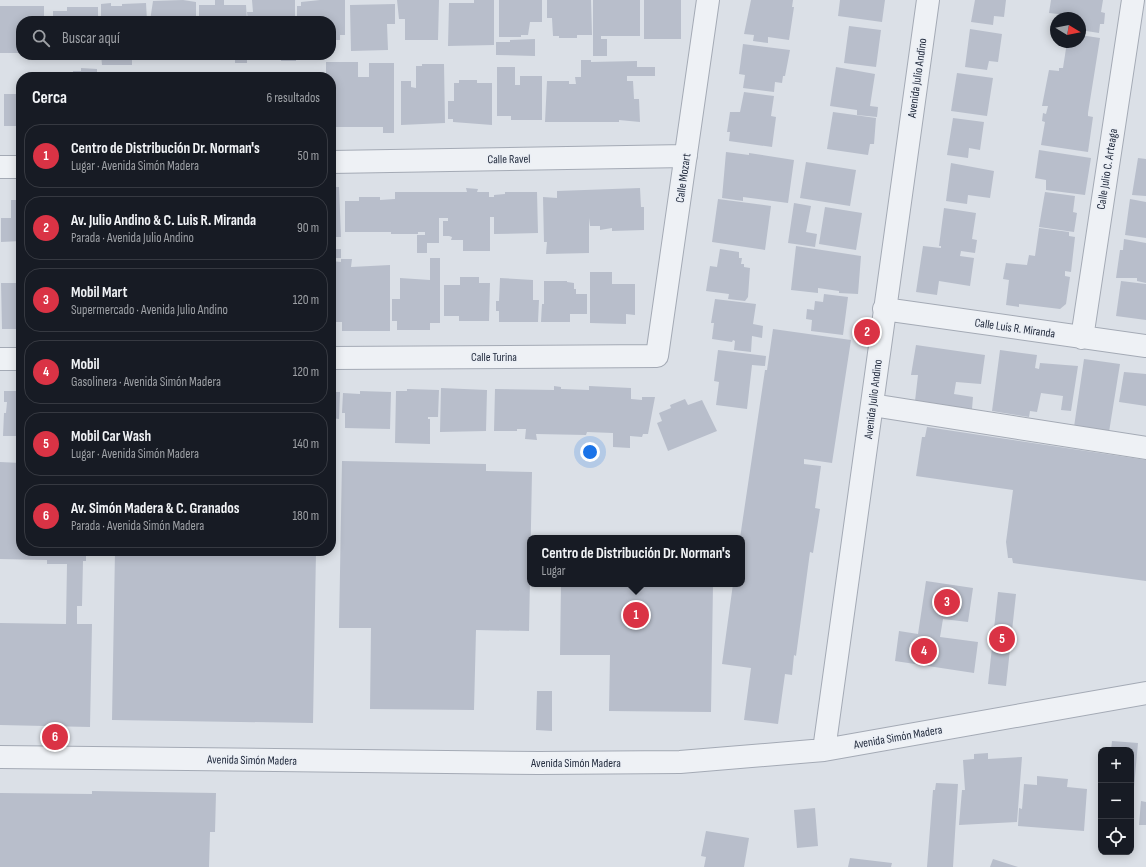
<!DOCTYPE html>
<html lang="es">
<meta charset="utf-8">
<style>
:root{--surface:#171b24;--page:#20242c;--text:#f1f3f6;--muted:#9ea1a6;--line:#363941;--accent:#da3345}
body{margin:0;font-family:"Sofia Sans Condensed",sans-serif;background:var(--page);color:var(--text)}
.controls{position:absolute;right:12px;bottom:12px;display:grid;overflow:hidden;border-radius:8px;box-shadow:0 2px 10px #0003}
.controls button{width:36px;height:36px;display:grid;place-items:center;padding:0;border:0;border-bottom:1px solid var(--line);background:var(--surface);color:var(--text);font:20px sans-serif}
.compass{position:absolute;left:1050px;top:12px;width:36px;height:36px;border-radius:50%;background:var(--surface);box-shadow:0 2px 10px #0003;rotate:100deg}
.you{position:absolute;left:590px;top:452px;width:14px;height:14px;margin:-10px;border:3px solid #fff;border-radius:50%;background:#1a73e8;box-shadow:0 0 0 6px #1a73e833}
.badge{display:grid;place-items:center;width:26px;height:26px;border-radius:50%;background:var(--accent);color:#fff;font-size:13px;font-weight:700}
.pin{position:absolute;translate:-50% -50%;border:2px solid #fff;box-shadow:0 1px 4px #0006}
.popup{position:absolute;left:527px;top:535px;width:218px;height:52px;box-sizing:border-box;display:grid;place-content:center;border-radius:8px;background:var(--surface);filter:drop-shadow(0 1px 3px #0005);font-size:13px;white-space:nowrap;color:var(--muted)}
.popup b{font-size:15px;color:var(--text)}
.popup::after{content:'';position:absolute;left:50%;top:100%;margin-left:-8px;border:8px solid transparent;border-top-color:var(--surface)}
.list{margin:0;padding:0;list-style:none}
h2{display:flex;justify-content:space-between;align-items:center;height:52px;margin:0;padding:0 16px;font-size:17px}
h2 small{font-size:13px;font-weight:400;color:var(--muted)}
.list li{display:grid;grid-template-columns:26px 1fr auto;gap:12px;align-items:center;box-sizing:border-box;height:64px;margin:0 8px 8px;padding:0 8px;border:1px solid var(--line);border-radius:16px}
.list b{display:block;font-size:15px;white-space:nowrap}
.list p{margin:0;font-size:13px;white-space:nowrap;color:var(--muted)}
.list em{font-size:13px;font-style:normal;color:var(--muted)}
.icon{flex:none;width:22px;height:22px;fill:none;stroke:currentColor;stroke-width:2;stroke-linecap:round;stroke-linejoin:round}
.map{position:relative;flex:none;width:1146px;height:867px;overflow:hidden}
.search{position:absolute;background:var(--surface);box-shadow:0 2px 10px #0003;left:16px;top:16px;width:320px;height:44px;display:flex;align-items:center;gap:10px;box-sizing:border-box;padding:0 14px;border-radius:16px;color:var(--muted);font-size:15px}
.panel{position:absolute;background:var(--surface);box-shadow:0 2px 10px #0003;left:16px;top:72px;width:320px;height:484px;border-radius:16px}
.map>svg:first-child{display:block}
.building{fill:#b8becb}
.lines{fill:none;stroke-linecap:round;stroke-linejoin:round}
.minor-casing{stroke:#a4aab5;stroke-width:24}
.minor{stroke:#eef1f5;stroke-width:22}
.labels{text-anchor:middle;stroke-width:3;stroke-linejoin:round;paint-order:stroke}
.street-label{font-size:12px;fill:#242d3f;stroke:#ebeff5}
</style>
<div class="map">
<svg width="1146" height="867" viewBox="0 0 1146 867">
<rect width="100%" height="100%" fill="#dbe0e7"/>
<!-- building -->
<path class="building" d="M183 0 196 2V21H150L153 1Z
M215 0H224V5H246L247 21H199V5H215Z
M252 0H295V21H248L247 12H253Z
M320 0H345V35H340V40H331V21H297V6H301V2Z
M397 0H439L438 40H405V19H399Z
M474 0H494V45L448 46 449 3H474Z
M499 0H542V22H530L528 35H521V37H499Z
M547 0H591L592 35H577V38H559V36H553L552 18H547Z
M593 0H640V36H601V39H607V56H593Z
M644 0H681V39H644Z
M751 0H793L792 7H794L789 40 768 37V43L753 41 754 35 744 34Z
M840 0H885L882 22 838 16Z
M975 0H1006L1004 17 994 16 993 25 971 22Z
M1051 0H1103L1101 12 1105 13 1104 24H1100L1099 33 1080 30V18H1057L1058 14 1049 13Z
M111 3V6H122V4L146 3 147 21H101V4Z
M395 4V24H387L388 50 351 51 350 5Z
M0 6H44V21H21V53H0Z
M67 7H98V21H53V11H67Z
M849 26 881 30 876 67 844 63Z
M970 29 1002 34 998 62 989 61 987 70 965 67Z
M1080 35 1100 38 1088 113V116L1093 117 1088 152 1041 145 1045 122 1042 121 1043 113 1046 114 1048 106H1042L1049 70 1059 71V68H1063L1067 42H1080Z
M535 39V56L496 55V42H510V40Z
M743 44 790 50 785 76H783L782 83 775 82 774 92 743 88 745 75 739 74Z
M101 55H132V65H102Z
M235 55H247V63H235Z
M281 55H296V61H281Z
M581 60H591V62L637 61V67H655V76H627V81H633L634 99H639L640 122 619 120V122H545L547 81H569V84H576L575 77H581Z
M326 62H358V77H369V63H394V133H383V127H331V77H326Z
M422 64H444L445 123 401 125V81H411V87L416 88V66H422Z
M497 67H515V85H520V76H542V120H511V116H497Z
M836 67 875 74 870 106 878 107 877 117 857 115V110L830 106Z
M81 68 97 69V77H73V71H81Z
M957 73 993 78 987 116 951 111Z
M157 74H191V77H157Z
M459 80H477V83H492V125L453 122V119H448V101H454V83H459Z
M744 92 774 96 771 116 776 117 772 147 729 141 730 132H727L730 112H740Z
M4 94H21V126H4Z
M833 112 876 118 874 144H870L868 155 827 149Z
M953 118 984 122 980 150 969 148 968 158 947 155Z
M1039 150 1091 158 1085 195 1046 190V180L1035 178Z
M726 152 749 155V153L794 160 788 203 743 197V201L722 198Z
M1138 158 1146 159V196L1132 195Z
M806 162 856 170 850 206 800 198Z
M951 163 994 171 990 198 968 195 967 204 946 201Z
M331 187H339L341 237H335V249H341V258H332V254H331Z
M466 188 478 189 477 192H489V197H494V195L505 194V192H537L538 233 494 234V217H490V251H463V240H451L452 237 449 236H443V221H448V218H439V243H427V253H417V235H425V232H418V234H391V232H345V201H359V197H380V200L395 199V192H467Z
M640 188 641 207H644V230L612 231V228L600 230V226H590L589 218V253L546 254 547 242H544L543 197 557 198V191Z
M1045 192 1075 196 1073 212 1077 213 1074 232 1039 227Z
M718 199 771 206 765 250 712 242Z
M1130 199 1146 202V238L1125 235Z
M11 200H21V241L1 242V218H11Z
M794 203 811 206 806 232 817 234 815 247 788 243Z
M825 207 862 213 856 250 819 244Z
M944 208 976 213 972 239 977 240 975 253 961 251 960 256 974 258 970 286 939 281 937 295 916 292 923 246 941 248V246H939Z
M1039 228 1069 232V236L1075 237 1071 272 1065 271V276L1070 277 1066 304 1060 309 1019 304V307L1006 305 1009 280 1003 279 1006 263 1027 265 1029 255 1035 256Z
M1124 239 1146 243V283L1137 281V278H1116L1120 250H1123Z
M796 246 861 256 858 294 839 293V291L818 288V293L791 290Z
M720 249 739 252V258H742L741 264H744V267L750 268 748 297 745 301 728 299 729 294 706 291 710 266 717 267Z
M430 258H440V323H430V330H397V321H392V299H400V278L430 280Z
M341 259H352L351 267 390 265V331H342V322H331V261L341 262Z
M590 272H612V284H635V315L626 314V324L590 323Z
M460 277H479V283H490L489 321H459V316H444V285H460Z
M500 278 533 280V300H539L538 322H499V311H496V301H499Z
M544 281H567V282L574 283V289H576V294H587V314H570V322H541L542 304H544Z
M1121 281 1146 284V320L1116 316Z
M1 283H21L20 329H2Z
M824 294 848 297 843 335 811 331 812 320 806 319 807 309 814 310 815 301 823 302Z
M715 299 756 304 753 324 763 326 762 338 752 336 751 352 734 350 735 341 733 340 732 342 712 339 714 323H711Z
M773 329 851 340 832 463 804 459V464L821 466 815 508 820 509 813 553 810 552 796 656 794 655 792 675 785 674 778 724 744 720 751 668 722 664 733 584H742V538H740L765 370H767Z
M916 345 985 355 981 384 956 382 954 394 973 397 972 409 915 401 918 375H911Z
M718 350 766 356 765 366 752 365 747 409 716 405 719 382 714 381Z
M1000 350 1037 355 1035 368 1039 369 1040 363 1078 366 1071 411 1061 410 1063 396 1041 393 1037 412 1030 411 1029 417 992 411Z
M1084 359 1120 364 1109 432 1074 427Z
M1124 372 1146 374V406L1119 402Z
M554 386 561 387V389L589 390V386L631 388V399L642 400V397H655L648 434H643L642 437 630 436V448L613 447V433L587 432 586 435 536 434 537 440 525 439 526 429H517V431H494L495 389 554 390Z
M441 388 487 390 486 431 440 432Z
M407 389 439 390 438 417H428V419H430V444L395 443 396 391H407Z
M4 391H21V436H3L4 413H6L7 402H4Z
M360 391 391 392 390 429 345 428V413H342L343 393 360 394Z
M331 392H340L339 419 331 418Z
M685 399 688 405 702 400 717 431 668 451 657 423 662 421 659 413 671 408 670 405Z
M927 427 1146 460V581L1013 563 1012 558H1008L1006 542 1013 490 916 476 922 437H925Z
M342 461 486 464V471L532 472 529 631 476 630 474 710 370 709 371 628H339Z
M0 462 21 463V551H86V561H83L82 606H77V624H92L90 727 0 725V623L66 624 67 564H47V560L0 559Z
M115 551H316L313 723 112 720Z
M926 581 973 588 968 622 943 619 940 637 978 642 974 673 895 661 899 631 918 634Z
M561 584H713L711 712 609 711 610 655H560Z
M998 592 1016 594 1006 686 988 684Z
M537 691H552V731L536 730Z
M1112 741 1138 743 1134 787H1131V750H1111Z
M988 753V759L1022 757 1017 822 959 825 962 790H965L963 760 974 759V754Z
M1037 776 1068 779 1067 787 1087 789 1084 831 1018 826 1019 808 1022 809 1024 784 1037 785Z
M936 783 958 784 953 867H927L933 790H935Z
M92 791 216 793 215 832H210L209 867H0V793L92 794Z
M1141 801 1146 802V825H1139Z
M815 808 818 846 797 848 794 810Z
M706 831 749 838 744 867H704L706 857 701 856Z
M850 858 892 863 891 867H848Z
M993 859 1018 867H990Z"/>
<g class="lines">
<defs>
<path id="minor" d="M331 162 686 156
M0 167H21
M884 309 1146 346
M1082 338 1133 0
M331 358 657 356 708 0
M0 359H21
M872 405 1146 448
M824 750 928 0
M0 757 539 763 680 762 824 750 1146 693"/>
</defs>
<!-- minor casing -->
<use href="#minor" class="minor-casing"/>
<!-- minor -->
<use href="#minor" class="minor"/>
</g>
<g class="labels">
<!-- street labels -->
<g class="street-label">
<text transform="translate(917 78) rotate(-82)" y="4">Avenida Julio Andino</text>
<text transform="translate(509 159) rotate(-1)" y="4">Calle Ravel</text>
<text transform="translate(1107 169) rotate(-81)" y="4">Calle Julio C. Arteaga</text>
<text transform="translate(683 178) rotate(-82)" y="4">Calle Mozart</text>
<text transform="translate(1015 328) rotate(8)" y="4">Calle Luis R. Miranda</text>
<text x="494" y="361">Calle Turina</text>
<text transform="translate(873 399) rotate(-83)" y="4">Avenida Julio Andino</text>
<text transform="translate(898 737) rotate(-10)" y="4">Avenida Simón Madera</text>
<text transform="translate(252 760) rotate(1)" y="4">Avenida Simón Madera</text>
<text x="576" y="767">Avenida Simón Madera</text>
</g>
</g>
</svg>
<div class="controls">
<button>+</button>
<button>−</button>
<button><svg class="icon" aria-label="locate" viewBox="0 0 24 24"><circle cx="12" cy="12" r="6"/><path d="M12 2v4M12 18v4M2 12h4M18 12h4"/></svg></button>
</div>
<svg class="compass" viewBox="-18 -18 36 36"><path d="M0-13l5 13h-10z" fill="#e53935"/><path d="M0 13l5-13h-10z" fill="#9ea1a6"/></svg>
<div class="you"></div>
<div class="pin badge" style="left:636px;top:615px">1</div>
<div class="popup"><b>Centro de Distribución Dr. Norman's</b>Lugar</div>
<div class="pin badge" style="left:867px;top:332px">2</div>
<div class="pin badge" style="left:947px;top:602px">3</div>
<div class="pin badge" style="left:924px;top:651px">4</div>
<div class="pin badge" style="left:1002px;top:639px">5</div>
<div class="pin badge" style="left:55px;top:737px">6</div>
<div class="search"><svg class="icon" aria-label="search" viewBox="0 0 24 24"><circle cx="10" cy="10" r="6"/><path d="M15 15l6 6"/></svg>Buscar aquí</div>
<section class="panel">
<h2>Cerca<small>6 resultados</small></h2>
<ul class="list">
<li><span class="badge">1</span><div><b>Centro de Distribución Dr. Norman's</b><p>Lugar · Avenida Simón Madera</p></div><em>50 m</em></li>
<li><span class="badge">2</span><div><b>Av. Julio Andino &amp; C. Luis R. Miranda</b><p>Parada · Avenida Julio Andino</p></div><em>90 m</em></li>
<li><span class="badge">3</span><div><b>Mobil Mart</b><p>Supermercado · Avenida Julio Andino</p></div><em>120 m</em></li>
<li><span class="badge">4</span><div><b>Mobil</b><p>Gasolinera · Avenida Simón Madera</p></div><em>120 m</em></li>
<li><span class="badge">5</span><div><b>Mobil Car Wash</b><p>Lugar · Avenida Simón Madera</p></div><em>140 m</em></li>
<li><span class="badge">6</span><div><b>Av. Simón Madera &amp; C. Granados</b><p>Parada · Avenida Simón Madera</p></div><em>180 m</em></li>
</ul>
</section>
</div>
